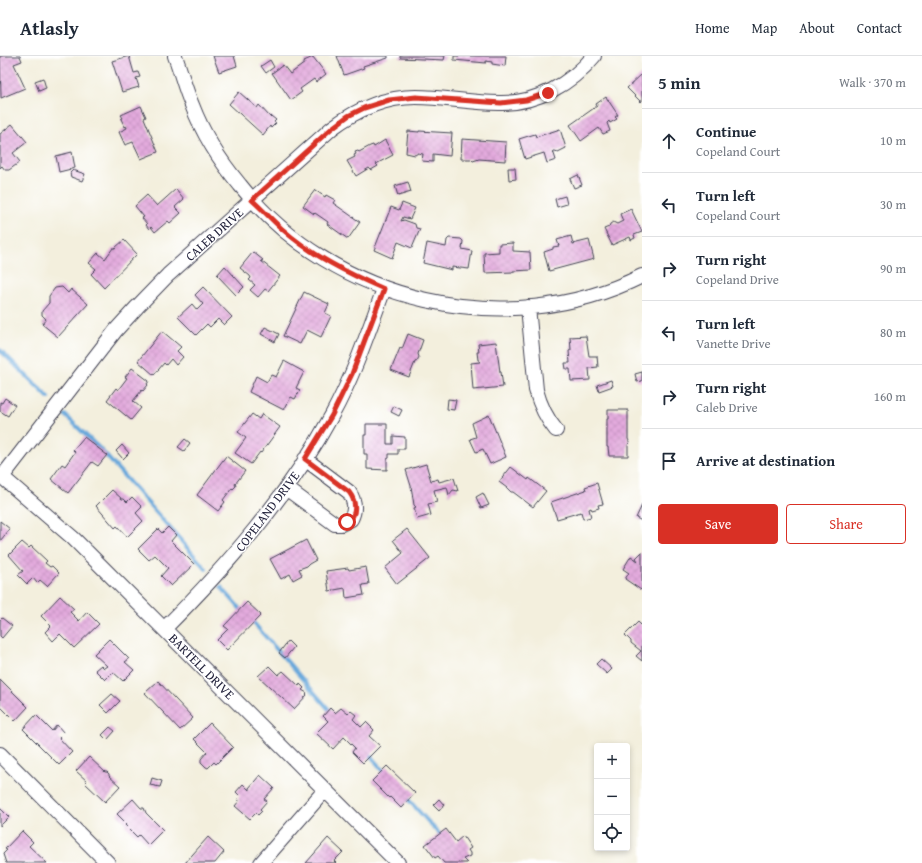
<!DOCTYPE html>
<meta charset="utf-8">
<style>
:root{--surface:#fff;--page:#f6f6f7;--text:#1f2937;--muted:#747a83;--line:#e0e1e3;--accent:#d93025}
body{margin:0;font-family:"Gentium Book Plus",serif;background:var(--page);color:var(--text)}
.controls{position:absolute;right:12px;bottom:12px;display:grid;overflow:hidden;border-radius:4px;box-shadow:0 2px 6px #0003}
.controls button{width:36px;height:36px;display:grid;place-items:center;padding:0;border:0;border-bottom:1px solid var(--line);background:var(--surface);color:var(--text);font:20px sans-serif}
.stop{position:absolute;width:12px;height:12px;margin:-9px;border:3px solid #d93025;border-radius:50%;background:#fff}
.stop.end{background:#d93025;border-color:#fff;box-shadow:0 1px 4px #0008}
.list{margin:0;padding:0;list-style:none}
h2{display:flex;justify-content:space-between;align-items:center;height:52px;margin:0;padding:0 16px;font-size:17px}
h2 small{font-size:13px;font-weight:400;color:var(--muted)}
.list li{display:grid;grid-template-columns:26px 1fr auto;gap:12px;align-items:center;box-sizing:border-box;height:64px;padding:0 16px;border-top:1px solid var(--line)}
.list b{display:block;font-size:15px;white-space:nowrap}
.list p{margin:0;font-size:13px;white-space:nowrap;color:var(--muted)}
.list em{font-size:13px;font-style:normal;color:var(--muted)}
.actions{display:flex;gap:8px;padding:12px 16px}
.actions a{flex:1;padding:9px 0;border:1px solid var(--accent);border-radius:4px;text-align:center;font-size:14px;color:var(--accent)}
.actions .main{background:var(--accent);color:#fff}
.icon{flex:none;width:22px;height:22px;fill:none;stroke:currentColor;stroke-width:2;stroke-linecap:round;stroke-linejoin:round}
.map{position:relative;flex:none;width:642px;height:807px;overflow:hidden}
header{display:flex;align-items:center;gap:24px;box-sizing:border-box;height:56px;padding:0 20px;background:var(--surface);border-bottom:1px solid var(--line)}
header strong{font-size:19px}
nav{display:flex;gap:22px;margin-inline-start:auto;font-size:14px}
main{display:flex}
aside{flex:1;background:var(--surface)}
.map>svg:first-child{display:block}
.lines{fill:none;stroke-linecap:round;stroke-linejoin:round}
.stream{stroke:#68a8db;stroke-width:4}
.building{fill:url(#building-cross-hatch)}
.minor-casing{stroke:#414153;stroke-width:16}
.minor{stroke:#fff;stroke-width:14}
.route{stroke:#d93025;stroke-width:5}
.labels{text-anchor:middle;stroke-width:3;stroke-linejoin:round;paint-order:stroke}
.street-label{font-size:13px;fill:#22223b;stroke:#fff}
</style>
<header>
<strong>Atlasly</strong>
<nav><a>Home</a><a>Map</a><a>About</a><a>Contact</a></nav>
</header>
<main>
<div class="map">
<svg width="642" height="807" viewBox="0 0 642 807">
<defs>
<pattern id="building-cross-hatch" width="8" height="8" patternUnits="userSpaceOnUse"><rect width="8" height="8" fill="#e3aadd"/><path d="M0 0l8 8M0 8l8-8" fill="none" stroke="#c292bf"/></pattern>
</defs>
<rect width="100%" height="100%" fill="#fff"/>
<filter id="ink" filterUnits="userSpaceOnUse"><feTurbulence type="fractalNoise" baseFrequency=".025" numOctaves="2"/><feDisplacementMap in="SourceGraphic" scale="8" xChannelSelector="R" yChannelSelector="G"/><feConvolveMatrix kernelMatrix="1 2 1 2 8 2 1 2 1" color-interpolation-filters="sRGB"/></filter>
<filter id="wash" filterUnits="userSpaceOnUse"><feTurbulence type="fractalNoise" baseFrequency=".012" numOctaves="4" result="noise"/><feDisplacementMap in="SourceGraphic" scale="16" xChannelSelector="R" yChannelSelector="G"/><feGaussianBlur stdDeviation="0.9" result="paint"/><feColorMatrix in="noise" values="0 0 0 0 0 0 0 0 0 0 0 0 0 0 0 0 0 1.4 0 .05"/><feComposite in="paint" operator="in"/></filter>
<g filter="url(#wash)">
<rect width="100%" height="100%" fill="#f3efdd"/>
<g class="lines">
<!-- stream -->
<path class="stream" d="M0 294 49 342
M65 359 101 394 206 513
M221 531 243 556
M251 564 332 657
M367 696 386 718
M405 740 442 781"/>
</g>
<g id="blocks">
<!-- building -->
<path class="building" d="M0 0H20L22 5 14 8 25 32 1 42Z
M129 0 134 17 138 16 140 21 136 22 139 31 122 36 112 5Z
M213 0H234L237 10 219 16Z
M337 0H388V2L363 10 364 12 344 19Z
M400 0H445L444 4 400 2Z
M454 0H506L505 10 492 8V6L486 5V7L454 4Z
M313 1 326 18 316 26 314 23 300 33 302 36 291 44 272 17 283 9 290 18 305 7 304 5Z
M270 4 274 11 266 17 261 10Z
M642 18V45L641 46 627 32Z
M43 22 46 32 39 35 35 25Z
M239 36 257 52 259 49 270 61 271 60 276 64 274 66 276 67 271 72 270 70 263 79 229 48Z
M606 41 618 59 615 61 617 63 610 67 609 65 607 67 610 75 603 78 599 72 581 85 570 69 597 50 596 48Z
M141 50 146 61 144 62 158 96 141 103 133 86 125 89 119 76 127 72 126 70 125 71 121 63 123 62 121 59Z
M12 68 27 86 13 97 20 106 9 114H5L2 110 0 112V78Z
M560 73 566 92 558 96 555 95H553L556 104 547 107 544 97 525 103 519 83 535 78 536 81Z
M408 75 419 76V75L452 77 450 100 433 98V106L422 105 423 98 418 97 415 99 406 97Z
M462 83 506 86 505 105 479 103 473 105 471 103H461Z
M385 84 393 99 376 108 378 110 371 114 369 112 356 120 347 105 355 101 354 99 356 98 355 96 358 95 359 96 370 90 373 89 374 91Z
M72 96 75 112 59 116 56 100Z
M508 112H515L516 123 509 124Z
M73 114 85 118 82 125 71 121 70 117Z
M578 119 582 129 574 132 570 123Z
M408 126 411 136 398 140 395 130Z
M176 133 184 143 175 151 181 157 170 167 168 165 155 176 151 171 149 173 146 169 147 168 142 162 144 161 135 150 147 139 157 150Z
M315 134 325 141 326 139 335 144 333 147 360 166 348 183 327 168 328 166 315 157 314 158 303 150Z
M565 140 567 148 557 151 555 143Z
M402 147 415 152 410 163 403 161 401 165 404 164 415 168 416 172 420 173 412 192 398 186 392 202 374 194 391 151 399 154Z
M631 153 642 176 634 179 635 182 631 184 630 181 612 189 604 173 609 171 610 168 613 166 617 168 623 165 620 158Z
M571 180 573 188 589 184 594 203 549 215 544 196 553 193V191L559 190 557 184Z
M449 182 461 183 463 185 462 193 472 195 469 213 452 211V214L423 207 427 187 446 191 447 184Z
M124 184 137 198 104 232 91 218 96 213 89 207 98 197 105 203 113 192H115Z
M513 187V195L530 196 531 214 513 215V216L485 217 484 197 499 196V188Z
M253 196 263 204 261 205 280 220 268 235 265 233 258 241 250 234 255 229 249 224 251 222 250 220 240 212Z
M225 210 244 231 236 239 217 219Z
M62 231 68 237 71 233 88 248 58 281 42 268 46 263 42 259V255L49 247V240L55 232Z
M203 231 232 261 224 269 218 263 210 271 207 268 196 279 178 261 192 248 197 254 203 248 195 239Z
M304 236 329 248 325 257 331 260 321 281 307 274 300 288 283 280Z
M265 271 279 278 275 286 261 278Z
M162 275 181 291 177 295 183 301 176 309 171 303 166 309 164 307 154 319 138 305Z
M408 278 423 284 418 298 419 301 417 305 415 306 409 321 391 314 400 292 402 293Z
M586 280 589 300H597L598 311 589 312 590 324 571 325 570 313H566L565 307H570L569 295 571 294 570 281Z
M496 286 500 316H501L503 331 473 334 471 307 480 306 479 304H478L477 296H479L478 288Z
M284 305 304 316 296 332 300 334 295 343 291 341 284 354 249 336 256 320 267 326 271 319 276 321Z
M132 312 149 325 147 328 148 329 143 335 142 334 133 345 141 352 131 364 107 344 116 332 118 334 127 322 125 321Z
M642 316V325L637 326 635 318Z
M611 324 613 330 599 335 597 329Z
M5 342 15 349 8 360 0 355V346L2 347Z
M448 343 456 344 454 354 447 353Z
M394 350 402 354 399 360 391 356Z
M608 354H628V383L629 385 628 390V400H609L608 391H607V363H608Z
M252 358 259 363 262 358 280 371 261 397 260 396 251 408 235 397 246 382 238 376Z
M489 359 506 401 490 408 483 393 476 396 470 383 476 381 472 367Z
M366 368H387V388H393V380L405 381V393H398V398H389V402L387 403V414L367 413V398H364V379H366Z
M84 381 107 399 98 410 92 406 68 437 51 423 62 408 65 410 75 396 73 394Z
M185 383 190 387 184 395 178 391Z
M122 389 129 397 123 403 116 395Z
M226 400 245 415 235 428 236 430 233 433 232 432 223 444 225 446 218 455 197 439Z
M426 408 431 425 438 423 439 426 454 422 458 435 453 434 449 439 447 431 434 434 437 446 428 448 431 459 417 463 414 452 416 451 414 449 411 430 406 414Z
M511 411 528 424 529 422 546 435 533 451 513 436H511L507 432 499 426Z
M597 427 603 448 598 449 599 452 592 454 591 452 589 453 591 461 583 463 581 456 557 463 551 446 586 434 585 431Z
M112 434 122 443H124L127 446 132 441 142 451 136 457 143 465 127 481 117 470 115 472 96 450Z
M483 437 489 449 481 452 476 441Z
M642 449V465L636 462Z
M0 465 10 473 0 485Z
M168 471 176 479 171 485 194 508 171 530 161 520 168 512 155 499 149 504 138 493 158 473 162 477Z
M407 473 430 502 397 528 385 512 403 497 393 484Z
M306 484 316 504 309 508 307 510 299 513 302 519 293 524 290 518 281 523 270 503Z
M22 486 29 492 31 490 47 505 45 507 50 511 52 510 59 517 47 530 40 524 37 527 33 522 27 528 18 519 23 515 9 499Z
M642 496V532L641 534 625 523 629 517 623 513 631 500 638 505 636 502Z
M366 511 369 528 362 529 364 539 346 542 345 532 329 535 326 515 348 512 349 514Z
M60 540 74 553 70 556 79 565 87 556 99 568 74 592 60 578 53 585 45 576 51 570 41 560Z
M247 546 261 559 227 594 217 584 228 573 224 570Z
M2 562 12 570 2 582 0 580V564Z
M638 566 642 570V605L636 600 641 595 631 587V585L625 579Z
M109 583 129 603 125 606 134 614 123 625 113 616 105 624 95 614 101 609 104 612 107 610 94 598Z
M288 585 294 591 285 602 279 597Z
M601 603 612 613 607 618 596 608Z
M269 610 278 619 283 615 299 630 300 628 304 632 302 634 307 637 306 638 307 639 294 653 258 620Z
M0 623 28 651 15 665 0 650Z
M158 625 193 662 180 674 145 637Z
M112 638 120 645 108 657 100 649Z
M330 652 335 657 341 652 348 658 351 655 356 659 353 663 361 671 366 666 374 674 369 680 380 690 363 707 352 696 355 692 344 681 333 693 316 677 328 665 323 660Z
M36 659 52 675 57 669 64 677 59 682 72 696 59 709 23 673Z
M210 667 233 691 216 708 214 706 208 712 206 711 201 706V703L207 696 194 683Z
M110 671 115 675 107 684 102 679Z
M89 701 105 716H107L109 718V720L120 730 105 746 85 727 87 725 76 715Z
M387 710 415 737 401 752 390 741 389 742 372 725Z
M260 719 274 732 264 743 267 745 260 753 262 755 258 759 256 757 250 763 235 750 239 745 238 742 240 740 236 736 243 728 249 734V732Z
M152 722 162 725 160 731 150 729Z
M133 743 141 752H144L146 757 163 774 148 789 139 779 137 781 125 769 127 768 117 758Z
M439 743 444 749 439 755 433 749Z
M0 752 9 761 0 770Z
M446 773 456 786 463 780 471 792 468 794 470 797V800L463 803 467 807H444L438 800 435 802 425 789Z
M22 775 33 786 29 790 47 807H6L3 798 7 794 5 793Z
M208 781 224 796 215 807H185Z
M328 782 343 796 334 805 336 807H306Z"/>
</g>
</g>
<g filter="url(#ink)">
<use href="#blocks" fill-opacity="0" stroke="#414153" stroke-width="1"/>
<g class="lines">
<defs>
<path id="minor" d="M175 0C181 16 185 33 192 49 203 78 220 105 240 129 333 247 507 287 642 220
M528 251 536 334C540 349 546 362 556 374
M0 419 73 482 398 807
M2 421 116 274 137 251 168 219 332 72C356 54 385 41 416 41 444 41 471 47 499 47 536 48 571 28 594 0
M286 432 335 468H341L351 463C356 453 355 445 349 436L305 403
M164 573C228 509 289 439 332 359 354 319 368 276 384 233
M0 698 108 807
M261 807 325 734"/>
</defs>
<!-- minor casing -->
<use href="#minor" class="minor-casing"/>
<!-- minor -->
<use href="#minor" class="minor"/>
</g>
</g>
<g class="lines" filter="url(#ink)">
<!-- route -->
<path class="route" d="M347 466C358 459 356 445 349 436L305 403 332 359 352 318 384 233C347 217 311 199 281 172 271 163 262 153 252 144L332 72 348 60 364 52 389 44 416 41 501 47 526 44 548 37"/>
</g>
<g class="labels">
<!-- street labels -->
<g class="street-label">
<text transform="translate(214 178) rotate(-42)" y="5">CALEB DRIVE</text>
<text transform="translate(267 455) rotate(-53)" y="5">COPELAND DRIVE</text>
<text transform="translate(202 610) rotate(45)" y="5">BARTELL DRIVE</text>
</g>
</g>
</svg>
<div class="controls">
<button>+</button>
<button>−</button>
<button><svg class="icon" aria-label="locate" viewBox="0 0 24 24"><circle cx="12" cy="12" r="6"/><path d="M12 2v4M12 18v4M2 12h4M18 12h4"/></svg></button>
</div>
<div class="stop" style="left:347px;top:466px"></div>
<div class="stop end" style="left:548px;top:37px"></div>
</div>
<aside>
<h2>5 min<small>Walk · 370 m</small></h2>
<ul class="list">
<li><svg class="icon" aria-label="ahead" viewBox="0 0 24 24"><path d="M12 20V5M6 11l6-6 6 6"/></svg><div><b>Continue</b><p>Copeland Court</p></div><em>10 m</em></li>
<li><svg class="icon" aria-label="left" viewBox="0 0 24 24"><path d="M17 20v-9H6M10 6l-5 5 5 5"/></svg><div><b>Turn left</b><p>Copeland Court</p></div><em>30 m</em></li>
<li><svg class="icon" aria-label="right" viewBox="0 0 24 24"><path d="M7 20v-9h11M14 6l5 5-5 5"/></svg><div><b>Turn right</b><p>Copeland Drive</p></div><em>90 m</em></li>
<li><svg class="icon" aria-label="left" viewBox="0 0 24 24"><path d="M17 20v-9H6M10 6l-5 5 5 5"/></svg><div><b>Turn left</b><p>Vanette Drive</p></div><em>80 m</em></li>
<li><svg class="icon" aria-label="right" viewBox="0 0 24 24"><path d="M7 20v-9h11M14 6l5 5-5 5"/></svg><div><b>Turn right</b><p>Caleb Drive</p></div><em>160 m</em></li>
<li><svg class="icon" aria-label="arrive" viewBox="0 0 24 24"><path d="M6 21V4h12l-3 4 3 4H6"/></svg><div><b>Arrive at destination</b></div></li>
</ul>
<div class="actions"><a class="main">Save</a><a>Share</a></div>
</aside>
</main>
